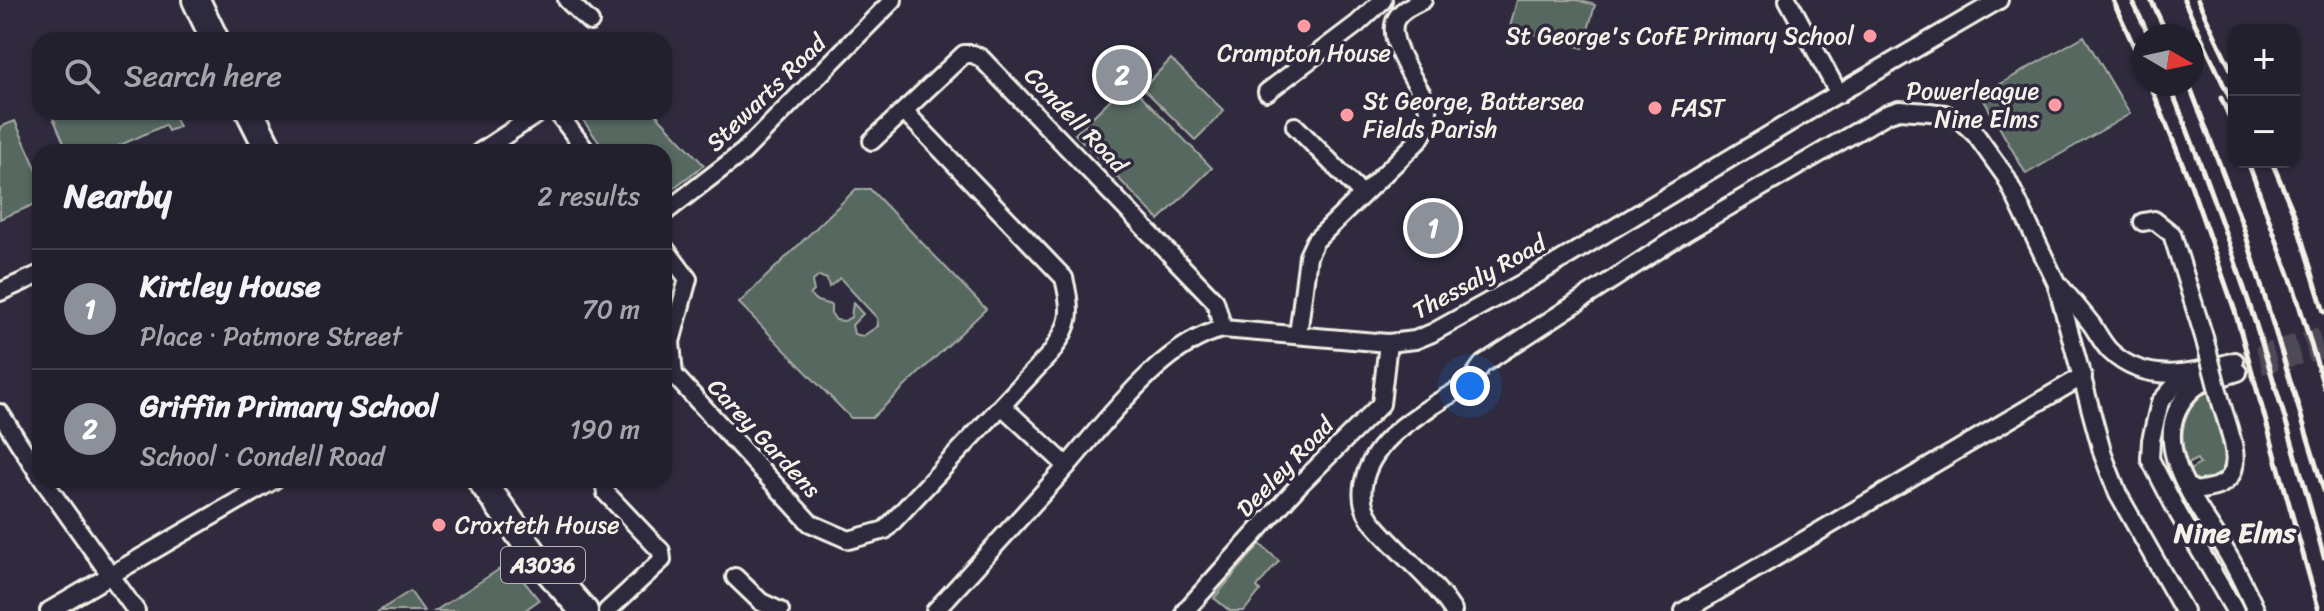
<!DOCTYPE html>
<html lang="en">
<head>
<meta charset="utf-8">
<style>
  body { margin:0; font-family:Sriracha,sans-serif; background:#2f2d3a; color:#f1f3f6 }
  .controls { position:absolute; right:24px; top:24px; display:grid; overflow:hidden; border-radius:16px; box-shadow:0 2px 6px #0004 }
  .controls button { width:72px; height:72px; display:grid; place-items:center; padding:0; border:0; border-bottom:2px solid #403e4a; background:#23202e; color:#f1f3f6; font:40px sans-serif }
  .compass { position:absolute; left:2132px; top:24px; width:72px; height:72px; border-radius:50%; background:#23202e; box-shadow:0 2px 6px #0004; rotate:99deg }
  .you { position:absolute; left:1470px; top:386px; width:28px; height:28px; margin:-20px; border:6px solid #fff; border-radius:50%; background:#1a73e8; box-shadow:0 0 0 12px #1a73e833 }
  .badge { display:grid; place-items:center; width:52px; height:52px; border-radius:50%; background:#8c9099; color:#fff; font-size:26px; font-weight:700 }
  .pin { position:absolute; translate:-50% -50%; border:4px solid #fff; box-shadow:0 2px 8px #0006 }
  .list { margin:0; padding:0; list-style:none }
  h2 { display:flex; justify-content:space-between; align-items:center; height:104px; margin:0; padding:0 32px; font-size:34px }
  h2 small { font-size:26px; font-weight:400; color:#a3a3aa }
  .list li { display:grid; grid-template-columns:52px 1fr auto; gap:24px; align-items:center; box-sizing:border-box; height:120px; padding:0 32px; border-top:2px solid #403e4a }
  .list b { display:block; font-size:30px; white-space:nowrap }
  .list p { margin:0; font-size:26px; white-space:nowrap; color:#a3a3aa }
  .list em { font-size:26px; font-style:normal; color:#a3a3aa }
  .icon { flex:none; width:44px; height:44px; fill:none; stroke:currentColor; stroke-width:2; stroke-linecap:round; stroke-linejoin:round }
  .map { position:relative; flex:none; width:2324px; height:611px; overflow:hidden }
  .search { position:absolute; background:#23202e; box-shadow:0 2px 6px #0004; left:32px; top:32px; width:640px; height:88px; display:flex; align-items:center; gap:20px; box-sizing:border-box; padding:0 28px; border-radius:24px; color:#a3a3aa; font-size:30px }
  .panel { position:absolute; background:#23202e; box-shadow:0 2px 6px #0004; left:32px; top:144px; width:640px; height:344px; border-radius:24px }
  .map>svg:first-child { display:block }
</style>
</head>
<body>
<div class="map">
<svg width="2324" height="611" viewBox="0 0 2324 611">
  <rect width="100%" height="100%" fill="#2f2a3d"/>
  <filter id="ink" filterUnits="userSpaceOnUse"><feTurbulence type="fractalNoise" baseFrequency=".0125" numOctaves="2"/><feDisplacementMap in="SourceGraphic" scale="16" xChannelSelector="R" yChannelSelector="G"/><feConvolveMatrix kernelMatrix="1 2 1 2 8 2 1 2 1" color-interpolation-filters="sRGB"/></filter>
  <g filter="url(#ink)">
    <g fill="#566860" stroke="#a5aca4" stroke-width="2" fill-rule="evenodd">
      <polygon points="1517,0 1577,0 1595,5 1583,48 1510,27"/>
      <polygon points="2084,36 2130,114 2026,174 1981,95"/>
      <polygon points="1171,59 1224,111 1195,140 1143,88"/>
      <polygon points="1128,82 1212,168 1159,220 1075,134"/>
      <polygon points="172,112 179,127 168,131 165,125 105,152 68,152 51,113"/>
      <polygon points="577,112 654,112 704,165 664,195 664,152 606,152"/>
      <polygon points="15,121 40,177 40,202 0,219 0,127"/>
      <path d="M856,189H870L986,309L872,418H851L739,303ZM819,276L827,279L829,287L840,278L877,318L878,326L863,336L854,334L852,325L863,314L853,303L851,317L844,321L836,320L831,313V305L817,301L810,295L814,291L812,282Z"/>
      <path d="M2208,390L2228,465L2218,477L2203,482L2194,478L2188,471L2200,464L2197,459L2187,464C2177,433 2183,408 2208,390Z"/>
      <polygon points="1260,544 1279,561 1257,587 1260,591 1244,611 1230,611 1214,598"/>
      <polygon points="509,563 539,600 524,611 435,611"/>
      <polygon points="410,591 424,611 379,611"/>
    </g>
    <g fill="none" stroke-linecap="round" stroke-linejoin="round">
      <g stroke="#4d4857" stroke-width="16" stroke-dasharray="16 8" stroke-linecap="butt">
        <polyline points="2235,361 2324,334"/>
        <polyline points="2238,372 2324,350"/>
      </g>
      <defs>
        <g id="street">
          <polyline points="567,0 590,22"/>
          <polyline points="1788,0 1839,94"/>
          <polyline points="1267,92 1357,24 1383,0"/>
          <polyline points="557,112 587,152"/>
          <polyline points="1295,126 1362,194"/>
          <polyline points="872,141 964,54 973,54 981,58 1215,301 1223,329"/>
          <polyline points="480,152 540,112"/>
          <polyline points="664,213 743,152 893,0"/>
          <polyline points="2143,222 2154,220 2172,234 2204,337"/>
          <path d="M664,247L688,279L671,342L674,375L810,523L849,540L885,530L1051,353C1071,323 1073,314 1064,278L904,111"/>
          <path d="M2060,286C2071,299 2082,312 2092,325C2098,334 2103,344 2110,351C2145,385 2193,374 2235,361"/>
          <polyline points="0,292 40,274"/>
          <path d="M1298,335L1308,256L1315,241L1419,140C1428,127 1431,117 1426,101C1416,82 1385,39 1396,19C1402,9 1413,5 1423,0"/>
          <path d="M2238,372C2224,377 2202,380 2192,390C2141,438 2199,506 2225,550C2237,569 2247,591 2256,611"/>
          <polyline points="2196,373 2178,382 2160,402 2151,440 2150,459 2178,513 2235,611"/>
          <polyline points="1003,407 1067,466"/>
          <polyline points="0,413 40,476"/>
          <polyline points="43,480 136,611"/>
          <polyline points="604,480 606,493 656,546 661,551 662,560 607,611"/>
          <path d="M2186,486L2196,491C2206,489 2219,488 2226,481C2246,464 2226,423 2221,402"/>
          <polyline points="735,577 761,602 780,611"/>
          <polyline points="49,611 274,480"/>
          <path d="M935,611C977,566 1018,520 1060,474C1101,428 1162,342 1223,329L1388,343L1415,340L1432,333L1533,277L1822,103L1999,0"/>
          <polyline points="1185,611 1299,485 1381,404 1388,343"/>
          <path d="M1453,611C1432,578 1400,555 1375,525C1365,514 1361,500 1363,486C1369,444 1410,420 1443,399C1451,394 1462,389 1469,383C1474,378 1478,369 1483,364L1687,231L1887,114L1899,110L1930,112L1945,114L1961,121L1976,135L2006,177L2056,282L2103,455L2118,494L2184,611"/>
          <polyline points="1684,611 2083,376"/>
        </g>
        <g id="primary">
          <polyline points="196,0 215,40"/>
          <polyline points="250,112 270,152"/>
          <polyline points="481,480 533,553 584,611"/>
        </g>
      </defs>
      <use href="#street" stroke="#f4f1e8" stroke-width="22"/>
      <use href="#primary" stroke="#f4f1e8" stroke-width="32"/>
      <use href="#street" stroke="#2f2a3d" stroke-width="16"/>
      <use href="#primary" stroke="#2f2a3d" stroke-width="26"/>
      <g stroke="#f4f1e8" stroke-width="5">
        <polyline points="2113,0 2144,69"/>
        <polyline points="2132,0 2149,36"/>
        <polyline points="2151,0 2168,36"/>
        <polyline points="2184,0 2234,107"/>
        <polyline points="2198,0 2234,76"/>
        <polyline points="2150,84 2191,185 2235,311 2319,611"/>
        <path d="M2169,84C2232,238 2281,396 2324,557"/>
        <polyline points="2189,84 2243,226 2324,491"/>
        <polyline points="2221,98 2234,127"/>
        <polyline points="2248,162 2294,288 2324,387"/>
        <polyline points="2272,162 2294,214 2324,312"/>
      </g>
      <defs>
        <polyline id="street-bridge" points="2204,337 2221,402"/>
      </defs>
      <use href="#street-bridge" stroke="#f4f1e8" stroke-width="22" stroke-linecap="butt"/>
      <use href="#street-bridge" stroke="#2f2a3d" stroke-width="16"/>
    </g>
  </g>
  <g fill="#ff9aa2" stroke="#2f2a3d" stroke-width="3">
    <circle cx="1304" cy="26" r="8"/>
    <circle cx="1870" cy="36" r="8"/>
    <circle cx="2055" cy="105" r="8"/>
    <circle cx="1655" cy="108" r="8"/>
    <circle cx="1347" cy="115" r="8"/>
    <circle cx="439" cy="525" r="8"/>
  </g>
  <g text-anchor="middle" stroke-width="7" stroke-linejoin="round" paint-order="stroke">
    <rect fill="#2f2a3d" stroke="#b9b5b5" stroke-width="2" x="501" y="547" width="84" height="36" rx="6"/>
    <g font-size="22" font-weight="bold" fill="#f4f1e8">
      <text x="543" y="573">A3036</text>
    </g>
    <g font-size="24" fill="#f4f1e8" stroke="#2f2a3d" text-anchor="start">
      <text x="1854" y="44" text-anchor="end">St George's CofE Primary School</text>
      <text x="1304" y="61" text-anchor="middle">Crampton House</text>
      <text x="2039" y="99" text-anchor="end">Powerleague<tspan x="2039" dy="28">Nine Elms</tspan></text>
      <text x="1363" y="109">St George, Battersea<tspan x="1363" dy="28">Fields Parish</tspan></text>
      <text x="1671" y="116">FAST</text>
      <text x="455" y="533">Croxteth House</text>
    </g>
    <g font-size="24" fill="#f4f1e8" stroke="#2f2a3d">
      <text transform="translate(766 93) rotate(-44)" y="8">Stewarts Road</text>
      <text transform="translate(1076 120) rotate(46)" y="8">Condell Road</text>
      <text transform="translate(1479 277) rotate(-29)" y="8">Thessaly Road</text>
      <text transform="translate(764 438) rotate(47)" y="8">Carey Gardens</text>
      <text transform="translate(1285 467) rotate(-46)" y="8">Deeley Road</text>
    </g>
    <g font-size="28" font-weight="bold" fill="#f4f1e8" stroke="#2f2a3d">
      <text x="2235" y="542">Nine Elms</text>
    </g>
  </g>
</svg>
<div class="controls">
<button>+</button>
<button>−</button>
</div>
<svg class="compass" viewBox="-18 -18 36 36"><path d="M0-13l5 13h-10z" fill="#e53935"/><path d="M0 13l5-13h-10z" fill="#a3a3aa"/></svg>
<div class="you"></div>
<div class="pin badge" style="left:1433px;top:228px">1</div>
<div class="pin badge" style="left:1122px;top:75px">2</div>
<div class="search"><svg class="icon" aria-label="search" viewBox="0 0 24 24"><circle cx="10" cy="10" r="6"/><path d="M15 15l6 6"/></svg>Search here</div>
<section class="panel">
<h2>Nearby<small>2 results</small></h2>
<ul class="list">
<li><span class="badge">1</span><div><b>Kirtley House</b><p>Place · Patmore Street</p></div><em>70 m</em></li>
<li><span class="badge">2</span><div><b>Griffin Primary School</b><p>School · Condell Road</p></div><em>190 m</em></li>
</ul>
</section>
</div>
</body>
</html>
